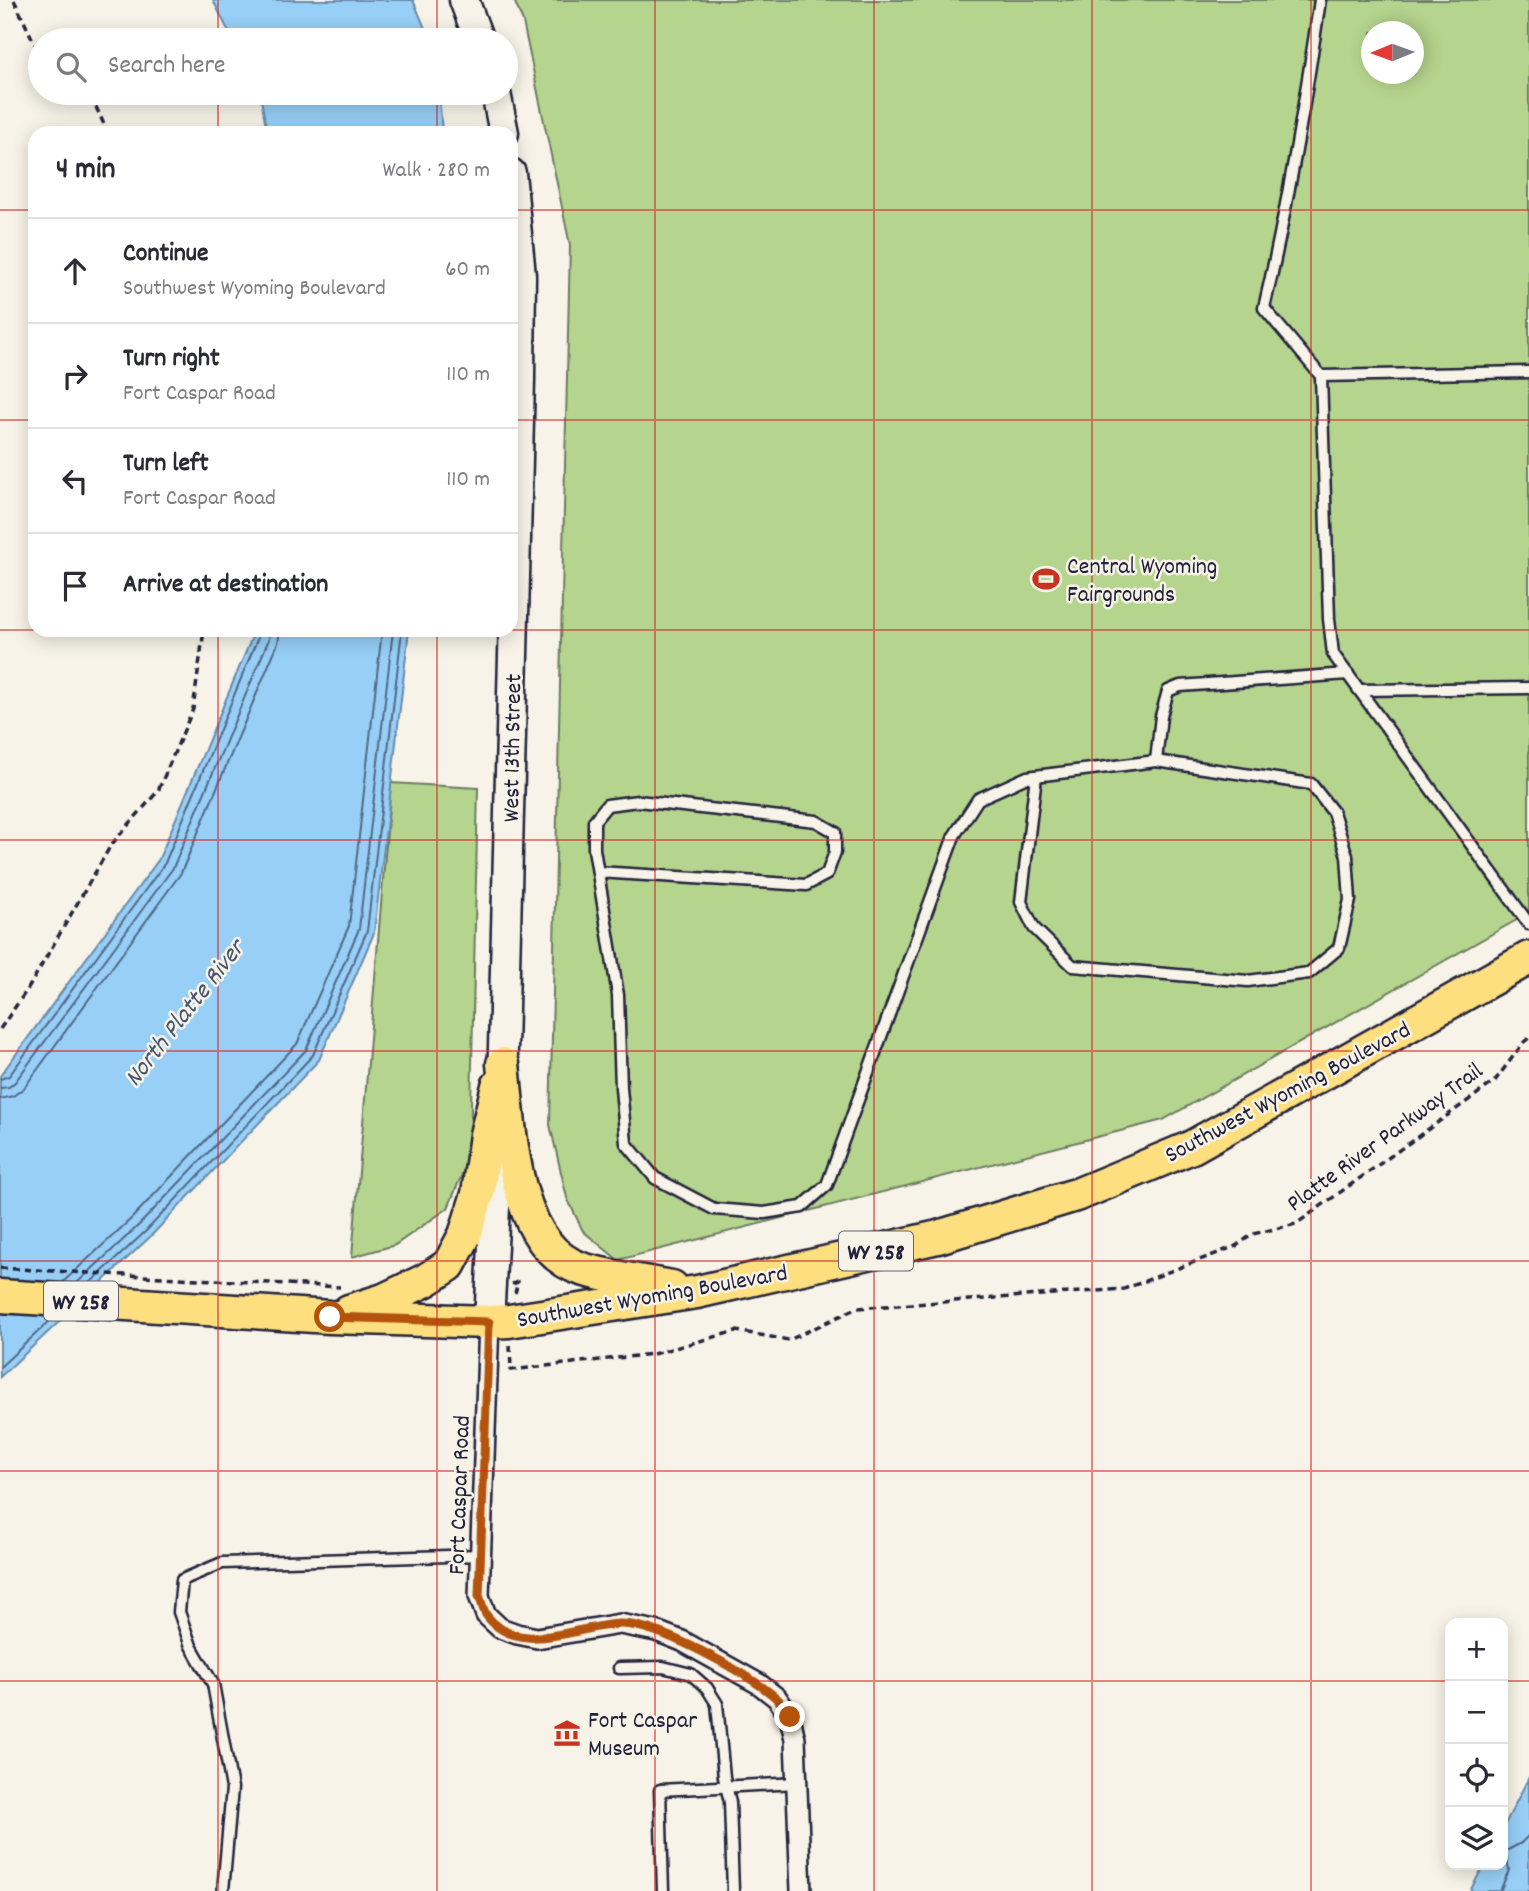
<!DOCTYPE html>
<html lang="en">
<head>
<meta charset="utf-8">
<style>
  body { margin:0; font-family:Dekko,sans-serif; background:#f2f2f3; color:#2b2b33 }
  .controls { position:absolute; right:21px; bottom:21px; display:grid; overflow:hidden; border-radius:14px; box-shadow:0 4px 18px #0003 }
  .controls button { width:63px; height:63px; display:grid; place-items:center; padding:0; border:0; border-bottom:2px solid #e1e1e2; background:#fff; color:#2b2b33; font:35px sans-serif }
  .compass { position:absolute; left:1361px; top:21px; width:63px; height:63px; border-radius:50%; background:#fff; box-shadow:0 4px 18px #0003; rotate:269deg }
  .stop { position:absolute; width:21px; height:21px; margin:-16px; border:5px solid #b45309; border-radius:50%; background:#fff }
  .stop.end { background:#b45309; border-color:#fff; box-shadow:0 2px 7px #0008 }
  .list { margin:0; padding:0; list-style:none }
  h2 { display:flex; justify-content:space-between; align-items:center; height:91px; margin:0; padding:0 28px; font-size:30px }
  h2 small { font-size:23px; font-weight:400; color:#7c7c81 }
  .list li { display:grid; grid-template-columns:46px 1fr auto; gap:21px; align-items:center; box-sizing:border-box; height:105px; padding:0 28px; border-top:2px solid #e1e1e2 }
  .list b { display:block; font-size:26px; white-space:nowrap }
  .list p { margin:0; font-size:23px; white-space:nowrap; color:#7c7c81 }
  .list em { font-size:23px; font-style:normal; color:#7c7c81 }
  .icon { flex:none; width:38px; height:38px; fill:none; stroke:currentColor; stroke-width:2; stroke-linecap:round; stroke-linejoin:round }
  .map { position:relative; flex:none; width:1529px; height:1891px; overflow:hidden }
  .search { position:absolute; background:#fff; box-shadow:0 4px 18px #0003; left:28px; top:28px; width:490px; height:77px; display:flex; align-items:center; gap:18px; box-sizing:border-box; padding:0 24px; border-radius:38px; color:#7c7c81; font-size:26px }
  .panel { position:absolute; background:#fff; box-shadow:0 4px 18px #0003; left:28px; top:126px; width:490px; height:511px; border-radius:21px }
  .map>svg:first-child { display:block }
</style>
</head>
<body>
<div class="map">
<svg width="1529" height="1891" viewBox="0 0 1529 1891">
  <rect width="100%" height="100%" fill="#f7f3e8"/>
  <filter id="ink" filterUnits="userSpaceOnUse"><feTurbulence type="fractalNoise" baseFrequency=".0143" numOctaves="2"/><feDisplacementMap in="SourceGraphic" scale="14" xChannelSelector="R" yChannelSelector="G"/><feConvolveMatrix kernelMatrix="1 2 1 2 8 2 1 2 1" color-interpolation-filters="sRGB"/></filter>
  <g filter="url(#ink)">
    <g fill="#b5d48d" stroke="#6c7b64" stroke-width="2" fill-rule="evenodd">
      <path d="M514,0H1529V913L1163,1120L618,1260L583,1231L567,1198L550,1125L570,245L523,22ZM1372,32H1414V74H1372Z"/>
      <polygon points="391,783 478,788 470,1155 448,1208 395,1245 352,1257"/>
    </g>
    <g fill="#97cff6" stroke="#688aab" stroke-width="2">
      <polygon points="213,0 413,0 430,40 233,40"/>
      <polygon points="260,93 439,93 442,133 267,133"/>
      <polygon points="255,630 409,630 374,933 319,1060 150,1237 0,1377 0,1076 159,859"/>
      <polygon points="1529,1777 1529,1891 1470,1891 1484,1865 1503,1865 1503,1828"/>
    </g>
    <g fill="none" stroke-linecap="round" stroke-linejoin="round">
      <g stroke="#516786" stroke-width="2">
        <polyline points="0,1079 9,1076 165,863 261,630"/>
        <polyline points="0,1088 9,1087 15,1082 173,868 269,639 270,630"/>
        <polyline points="0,1099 13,1096 24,1088 181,873 278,643 280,630"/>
        <polyline points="63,1282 132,1218 297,1044 349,926 382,630"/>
        <polyline points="77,1283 139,1225 306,1050 359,929 393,630"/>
        <polyline points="89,1284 145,1232 313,1055 367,931 402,630"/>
        <polyline points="0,1367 54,1317"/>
        <polyline points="1500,1891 1509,1870 1506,1851 1521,1843 1529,1835"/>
      </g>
      <defs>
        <g id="lane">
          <path d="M1320,0C1305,103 1288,206 1264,308L1321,376L1329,619L1333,654L1529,924"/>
          <polyline points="1321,376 1529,372"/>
          <polyline points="1359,690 1529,688"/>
          <polyline points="1036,776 1021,902 1034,928 1073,966 1248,981 1309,973 1339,948 1350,900 1347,856 1333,812 1311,784 1156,761"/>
          <polyline points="598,872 806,885 827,874 835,852 835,832 816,821 638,801 607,805 594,821 594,849 618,995 621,1088 626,1143 655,1178 714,1209 764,1213 802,1207 827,1185 954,836 978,799 1027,777 1156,761 1161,716 1168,691 1180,686 1348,674"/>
          <polyline points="619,1668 663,1667 691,1674 707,1688 717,1704 724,1777 730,1802 733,1891"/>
          <polyline points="223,1891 232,1788 213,1684 191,1646 179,1612 182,1580 222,1563 481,1555"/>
          <polyline points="663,1891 660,1790 798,1783"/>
        </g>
        <polyline id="street" points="489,1322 479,1596 486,1615 500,1628 517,1634 537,1638 620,1624 656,1631 682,1641 759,1684 777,1698 790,1717 795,1739 801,1891"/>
        <g id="secondary">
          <polyline points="464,0 479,40"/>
          <polyline points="496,93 504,133"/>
          <polyline points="502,1087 520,380 521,275 511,173"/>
          <polyline points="489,1322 499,1131"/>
        </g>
        <g id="primary">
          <path d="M503,1064C510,1125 511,1247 582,1269C611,1278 643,1281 672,1287"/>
          <polyline points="0,1296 330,1317 489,1322 509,1321 697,1292 938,1237 1079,1194 1192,1147 1529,958"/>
          <polyline points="349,1311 384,1300 426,1280 449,1265 465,1235 478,1194 486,1135 498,1086"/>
        </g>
      </defs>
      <use href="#lane" stroke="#22223b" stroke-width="15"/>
      <use href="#street" stroke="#22223b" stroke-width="24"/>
      <use href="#secondary" stroke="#22223b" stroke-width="33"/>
      <use href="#primary" stroke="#22223b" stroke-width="37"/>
      <g stroke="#22223b" stroke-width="3.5" stroke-dasharray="7 5" stroke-linecap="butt">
        <polyline points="14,0 40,55"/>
        <polyline points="76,93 96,107 108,133"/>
        <polyline points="0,1029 29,987 111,845 158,791 193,709 204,630"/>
        <polyline points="0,1268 340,1287"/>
        <polyline points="512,1284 518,1282 515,1293"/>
        <polyline points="510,1345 511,1370 653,1354 736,1331 789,1340 857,1308 1124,1289 1236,1246 1253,1234 1296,1224 1494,1082 1524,1042 1529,1038"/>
      </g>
      <use href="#lane" stroke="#f7f3e8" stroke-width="10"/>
      <use href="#street" stroke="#f7f3e8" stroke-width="19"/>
      <use href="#secondary" stroke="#f7f3e8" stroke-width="28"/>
      <use href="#primary" stroke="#fddf80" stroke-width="32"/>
    </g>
  </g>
  <g fill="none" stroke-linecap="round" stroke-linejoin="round" filter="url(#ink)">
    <path stroke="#b45309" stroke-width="9" d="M330,1317L489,1322L479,1596C482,1602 483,1611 487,1616C519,1658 579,1625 620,1624C657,1623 746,1672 774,1696C781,1701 786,1710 790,1717"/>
  </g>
  <path fill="none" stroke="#d62828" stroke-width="2" stroke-opacity="0.55" d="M218,0V40M437,0V40M655,0V1891M874,0V1891M1092,0V1891M1311,0V1891M218,93V133M437,93V133M0,210H35M511,210H1529M0,420H35M511,420H1529M0,630H1529M218,630V1891M437,630V1891M0,840H1529M0,1051H1529M0,1261H1529M0,1471H1529M0,1681H1450M1503,1681H1529"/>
  <defs>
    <symbol id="stadium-bare" viewBox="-9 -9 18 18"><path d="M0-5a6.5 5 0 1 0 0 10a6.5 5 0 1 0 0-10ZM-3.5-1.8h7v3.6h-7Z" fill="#c8321e" stroke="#f7f3e8" stroke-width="2.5" paint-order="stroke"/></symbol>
    <symbol id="museum-bare" viewBox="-9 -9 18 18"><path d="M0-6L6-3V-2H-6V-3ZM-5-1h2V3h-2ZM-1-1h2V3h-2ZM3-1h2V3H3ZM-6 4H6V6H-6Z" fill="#c8321e" stroke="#f7f3e8" stroke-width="2.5" paint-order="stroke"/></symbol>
  </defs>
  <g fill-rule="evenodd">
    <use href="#stadium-bare" x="1027" y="560" width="38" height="38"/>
    <use href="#museum-bare" x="548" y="1714" width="38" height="38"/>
  </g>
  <g text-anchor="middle" stroke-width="5" stroke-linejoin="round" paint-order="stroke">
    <g fill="#f7f3e8" stroke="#62616f" stroke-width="2">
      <rect x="839" y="1231.5" width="74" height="39" rx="5"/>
      <rect x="44" y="1281.5" width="74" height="39" rx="5"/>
    </g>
    <g font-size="23" font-weight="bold" fill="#22223b">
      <text x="876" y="1259">WY 258</text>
      <text x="81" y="1309">WY 258</text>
    </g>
    <g font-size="24" fill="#22223b" stroke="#f7f3e8" text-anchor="start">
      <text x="1067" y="573">Central Wyoming<tspan x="1067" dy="28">Fairgrounds</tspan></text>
      <text x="588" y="1727">Fort Caspar<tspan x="588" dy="28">Museum</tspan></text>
    </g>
    <g font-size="24" fill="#22223b" stroke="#f7f3e8">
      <text transform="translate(511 748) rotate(-89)" y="8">West 13th Street</text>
      <text transform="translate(1287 1091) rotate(-28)" y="8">Southwest Wyoming Boulevard</text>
      <text transform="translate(1384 1136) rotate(-36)" y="8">Platte River Parkway Trail</text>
      <text transform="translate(652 1295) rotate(-10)" y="8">Southwest Wyoming Boulevard</text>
      <text transform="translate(458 1495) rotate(-88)" y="8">Fort Caspar Road</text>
    </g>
    <g font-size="26" font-style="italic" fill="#455673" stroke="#f7f3e8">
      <text transform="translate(183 1012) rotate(-52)" y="9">North Platte River</text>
    </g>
  </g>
</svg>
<div class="controls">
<button>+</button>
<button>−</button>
<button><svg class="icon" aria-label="locate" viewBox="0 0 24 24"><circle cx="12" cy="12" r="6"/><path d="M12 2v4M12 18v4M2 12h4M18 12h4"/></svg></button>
<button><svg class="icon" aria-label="layers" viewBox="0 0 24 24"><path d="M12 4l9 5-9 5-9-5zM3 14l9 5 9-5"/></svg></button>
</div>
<svg class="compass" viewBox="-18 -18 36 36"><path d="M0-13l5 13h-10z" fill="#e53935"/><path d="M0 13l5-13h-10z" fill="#7c7c81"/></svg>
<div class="stop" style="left:330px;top:1317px"></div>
<div class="stop end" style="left:790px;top:1717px"></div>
<div class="search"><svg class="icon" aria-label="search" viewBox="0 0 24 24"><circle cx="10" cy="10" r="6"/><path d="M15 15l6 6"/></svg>Search here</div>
<section class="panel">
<h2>4 min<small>Walk · 280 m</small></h2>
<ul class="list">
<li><svg class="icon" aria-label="ahead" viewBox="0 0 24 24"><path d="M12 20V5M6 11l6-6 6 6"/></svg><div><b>Continue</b><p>Southwest Wyoming Boulevard</p></div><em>60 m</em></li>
<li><svg class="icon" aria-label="right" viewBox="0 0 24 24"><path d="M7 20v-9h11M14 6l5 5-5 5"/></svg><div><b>Turn right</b><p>Fort Caspar Road</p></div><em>110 m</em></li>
<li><svg class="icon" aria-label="left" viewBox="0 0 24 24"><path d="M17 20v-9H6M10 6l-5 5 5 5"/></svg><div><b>Turn left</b><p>Fort Caspar Road</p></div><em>110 m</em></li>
<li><svg class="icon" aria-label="arrive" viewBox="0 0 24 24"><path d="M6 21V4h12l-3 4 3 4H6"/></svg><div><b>Arrive at destination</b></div></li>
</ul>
</section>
</div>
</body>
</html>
